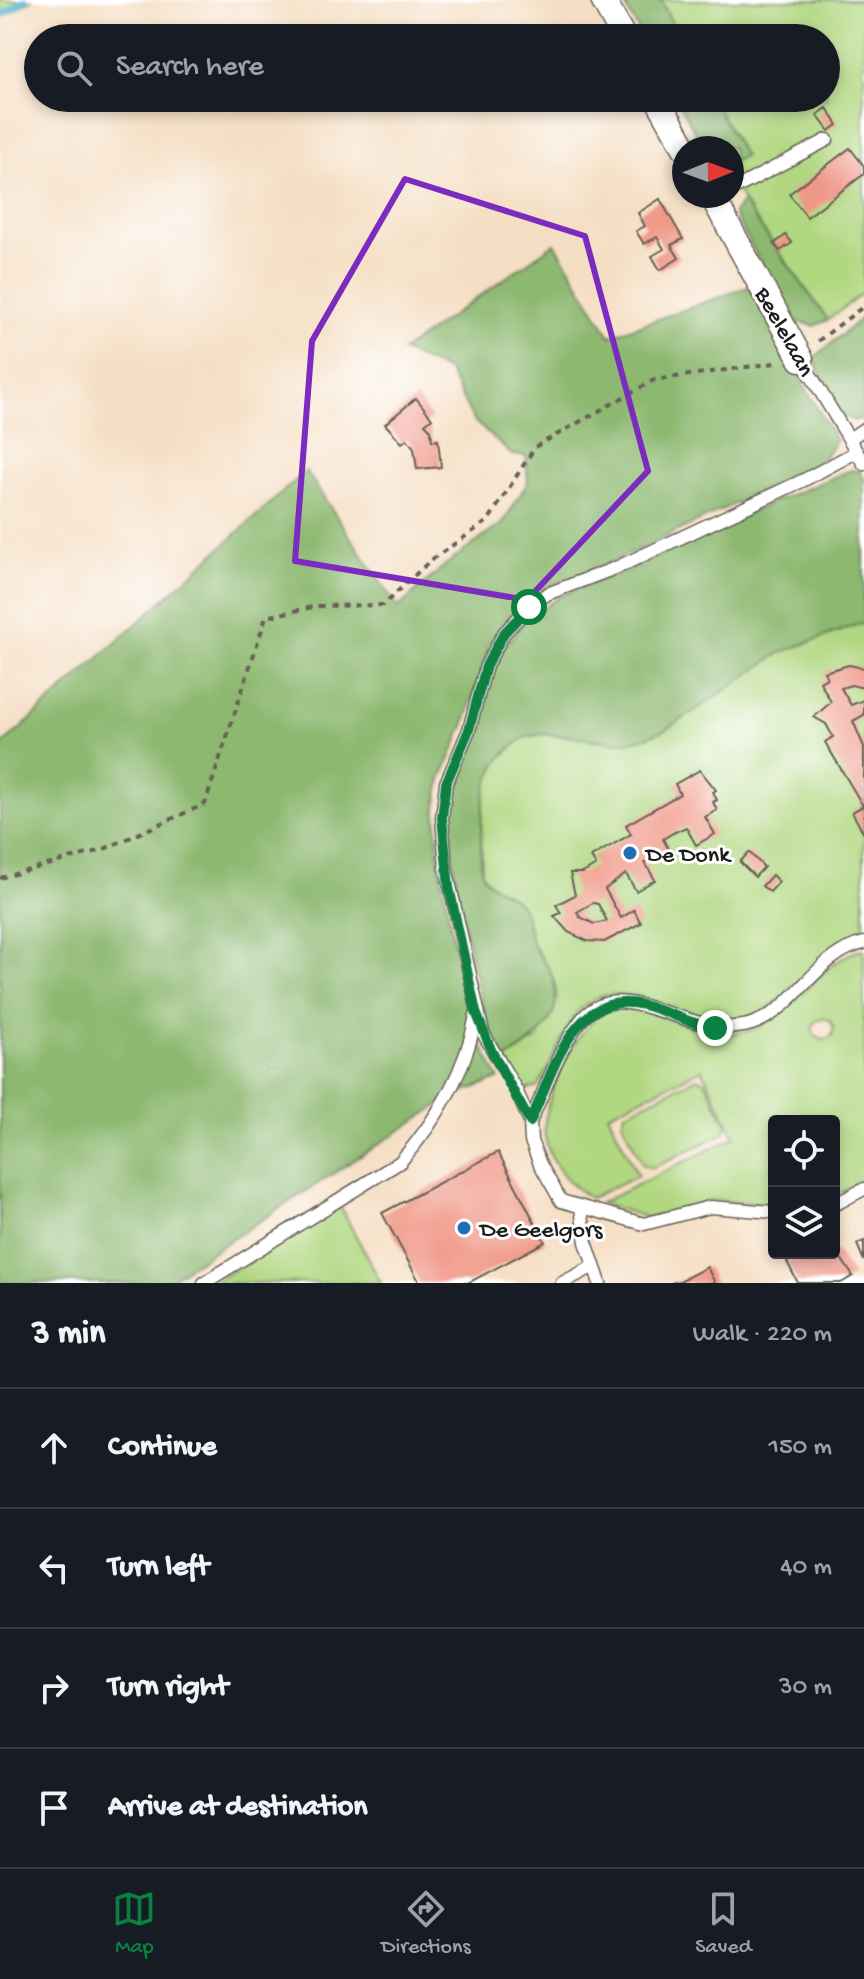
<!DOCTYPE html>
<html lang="en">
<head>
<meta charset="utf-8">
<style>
  body { margin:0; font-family:"Gochi Hand",sans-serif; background:#20242c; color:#f1f3f6 }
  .controls { position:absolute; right:24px; bottom:24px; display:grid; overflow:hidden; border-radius:8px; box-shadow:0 4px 12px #0003 }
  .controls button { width:72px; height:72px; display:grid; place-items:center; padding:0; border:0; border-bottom:2px solid #363941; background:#171b24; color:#f1f3f6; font:40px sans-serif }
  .compass { position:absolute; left:672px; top:136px; width:72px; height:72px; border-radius:50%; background:#171b24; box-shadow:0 4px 12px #0003; rotate:89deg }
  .stop { position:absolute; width:24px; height:24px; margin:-18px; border:6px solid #0b8043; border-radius:50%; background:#fff }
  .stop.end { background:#0b8043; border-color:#fff; box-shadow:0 2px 8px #0008 }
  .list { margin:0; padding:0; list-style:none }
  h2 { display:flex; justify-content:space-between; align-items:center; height:104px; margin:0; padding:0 32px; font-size:34px }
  h2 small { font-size:26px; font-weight:400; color:#9ea1a6 }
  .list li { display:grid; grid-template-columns:52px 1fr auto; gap:24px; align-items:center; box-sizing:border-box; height:120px; padding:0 32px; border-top:2px solid #363941 }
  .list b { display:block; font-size:30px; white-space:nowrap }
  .list em { font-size:26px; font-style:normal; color:#9ea1a6 }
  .icon { flex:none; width:44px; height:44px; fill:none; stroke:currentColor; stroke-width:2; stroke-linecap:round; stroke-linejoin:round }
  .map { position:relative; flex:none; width:864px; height:1283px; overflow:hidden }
  .search { position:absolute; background:#171b24; box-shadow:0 4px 12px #0003; left:24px; right:24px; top:24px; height:88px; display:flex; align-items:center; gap:20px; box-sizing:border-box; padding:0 28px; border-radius:44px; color:#9ea1a6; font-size:30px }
  .sheet { height:584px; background:#171b24 }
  nav { display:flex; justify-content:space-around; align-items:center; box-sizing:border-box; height:112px; border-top:2px solid #363941; background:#171b24; font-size:22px; color:#9ea1a6 }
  nav a { display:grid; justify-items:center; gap:4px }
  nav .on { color:#0b8043 }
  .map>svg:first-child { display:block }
</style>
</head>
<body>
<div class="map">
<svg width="864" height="1283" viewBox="0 0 864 1283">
  <rect width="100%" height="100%" fill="#fff"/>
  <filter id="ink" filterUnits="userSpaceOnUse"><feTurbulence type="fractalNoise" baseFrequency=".0125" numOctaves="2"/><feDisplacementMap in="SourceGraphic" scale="16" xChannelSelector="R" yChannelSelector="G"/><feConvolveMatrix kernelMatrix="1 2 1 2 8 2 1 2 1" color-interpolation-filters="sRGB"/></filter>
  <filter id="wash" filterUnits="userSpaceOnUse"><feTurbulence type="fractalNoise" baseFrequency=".006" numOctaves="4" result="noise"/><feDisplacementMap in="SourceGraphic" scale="32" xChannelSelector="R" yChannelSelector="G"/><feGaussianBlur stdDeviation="1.8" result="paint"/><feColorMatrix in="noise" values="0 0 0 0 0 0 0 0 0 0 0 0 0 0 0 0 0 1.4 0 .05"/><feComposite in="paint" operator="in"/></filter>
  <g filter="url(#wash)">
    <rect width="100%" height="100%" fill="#f5dfc4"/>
    <g fill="#b1d781" stroke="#667a4e" stroke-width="2" fill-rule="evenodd">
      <polygon points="0,0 31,0 0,19"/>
      <polygon points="632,0 864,0 864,292 828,320 743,202 732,181 732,148 686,98 826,98 826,38 653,38"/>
      <path d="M864,622V937C815,947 796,999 751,1017C696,1039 622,961 578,1012C560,1034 553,1064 537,1087L523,1090L505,1060L539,1038L550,971L531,941L528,924L506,893L491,886L482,873L481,820L486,784L497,761L524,737L542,734L625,742L782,652Z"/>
      <path d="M864,949V1180L834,1196V1121H774V1205L711,1200L649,1218L600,1203L735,1137L702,1069L608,1114L638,1176L590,1198C569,1185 549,1163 545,1136C540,1104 579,1013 614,1009C663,1004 701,1046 751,1030C795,1016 821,958 864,949ZM822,1018L830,1020L834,1028L832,1036L824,1040L816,1037L812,1030L815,1022Z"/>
      <polygon points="697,1078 705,1081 727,1125 724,1133 652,1168 643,1165 622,1122 625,1113"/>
      <polygon points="340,1206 381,1283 212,1283"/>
    </g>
    <g fill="#8cb86f" stroke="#546a46" stroke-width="2">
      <polygon points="622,0 661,0 679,38 643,38"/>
      <polygon points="676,98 712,98 744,156 732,162 732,148 704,148"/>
      <polygon points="743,202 828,320 814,326 793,320 733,213"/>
      <polygon points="555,243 610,336 748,287 836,441 821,461 800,473 614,561 540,590 514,610 490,642 464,726 441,779 436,808 439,864 469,1020 499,1079 463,1092 441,1104 164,1283 0,1283 0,747 306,471 398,608 445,565 503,523 528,482 526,456 512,455 474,421 448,371 402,351"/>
      <polygon points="864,316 864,418 854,421 842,415 813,359"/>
      <path d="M851,470L860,471L864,478V622L782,652L667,729C653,735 641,740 626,742C598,744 546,726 523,739C483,761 481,807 481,847C481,857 479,868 484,877C493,890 508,891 518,902C529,914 527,929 532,942C536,954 546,962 551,973C569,1016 536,1040 505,1060L486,1021L458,901L449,818L454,779L500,652L527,619L562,595L637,566L769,504Z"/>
    </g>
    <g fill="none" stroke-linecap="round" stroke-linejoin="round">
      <polyline stroke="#51b0d0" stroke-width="7" points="0,16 25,0"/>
    </g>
    <g id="blocks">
      <g fill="#f09887" fill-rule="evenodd">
        <polygon points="827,108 838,125 829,131 817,115"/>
        <polygon points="850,148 864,166 864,174 807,217 789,194"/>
        <polygon points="660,199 683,239 671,245 679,258 660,270 652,256 664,249 657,237 644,244 636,231 645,226 638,213"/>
        <polygon points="786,235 792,243 780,251 774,244"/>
        <polygon points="416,398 432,418 425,424 431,430 432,441 438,440 441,467 417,469 414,448 407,439 402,443 385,424"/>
        <polygon points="849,665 864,668 864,688 851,685 841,688 851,705 864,700 864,715 853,721 864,747 864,834 852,812 863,806 825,742 833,737 826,724 814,717 831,702 820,682 827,678 824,672"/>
        <path d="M700,770L716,790L713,792L717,800L713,802L717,810L705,817L715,834L696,845L686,827L673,833L663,839L669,850L645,863L655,880L636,891L626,874L605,889L621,918L634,910L641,923L604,942L587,941L568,932L554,916L561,913L556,905L575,895L570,873H583L596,865L591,857L631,834L626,825L680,794L675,784ZM593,903L598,904L607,921L594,924L580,917L577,912Z"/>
        <polygon points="749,852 764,867 755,877 740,862"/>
        <polygon points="772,875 779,882 770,892 762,886"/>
        <polygon points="498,1152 545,1242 468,1283 420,1283 382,1213"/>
        <polygon points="864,1241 864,1261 857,1244"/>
        <polygon points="834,1248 853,1276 841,1283 798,1283 787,1262 798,1256 796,1253 834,1253"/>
        <polygon points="707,1267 715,1283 671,1283 680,1281"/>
      </g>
    </g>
  </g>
  <g filter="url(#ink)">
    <use href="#blocks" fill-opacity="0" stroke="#686057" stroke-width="2"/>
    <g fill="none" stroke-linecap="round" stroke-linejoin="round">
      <defs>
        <g id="lane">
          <polyline points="732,190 827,140"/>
          <polyline points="801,359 864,464"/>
          <polyline points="849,439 864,429"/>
          <path d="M530,1122C546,1089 559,1046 583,1018C624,971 698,1047 757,1022C798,1005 818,953 864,943"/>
          <polyline points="834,1205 864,1189"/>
          <polyline points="581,1208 586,1242 600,1283"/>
          <polyline points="774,1212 710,1207 644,1224 561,1201 540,1164 531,1141 530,1122 516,1090 483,1033 446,868 442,818 446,783 469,730 486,666 504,633 529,607 547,594 618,567 804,480 856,452"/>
          <path d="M204,1283L400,1162C436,1122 467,1069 476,1015"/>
          <polyline points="562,1283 594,1266"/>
        </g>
        <g id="street">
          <polyline points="603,0 624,38"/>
          <polyline points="657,98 685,148"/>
          <polyline points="712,196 801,359"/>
        </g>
      </defs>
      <use href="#lane" stroke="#686057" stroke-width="15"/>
      <use href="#street" stroke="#686057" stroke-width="27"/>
      <g stroke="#686057" stroke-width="4" stroke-dasharray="6 6" stroke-linecap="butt">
        <polyline points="818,341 864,306"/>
        <polyline points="0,878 102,850 205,804 266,617 318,606 383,605 431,560 488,521 535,447 654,380 775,363"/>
      </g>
      <use href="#lane" stroke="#fff" stroke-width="12"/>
      <use href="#street" stroke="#fff" stroke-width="24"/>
    </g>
  </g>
  <g fill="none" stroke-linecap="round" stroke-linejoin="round" filter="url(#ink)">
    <path stroke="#0b8043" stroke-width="10" d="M529,607L504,633L486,666L469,730L446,783L442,818L449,887L476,1012L492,1052L530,1122C554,1072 572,988 643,1005C668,1011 689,1024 715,1028"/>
  </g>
  <path fill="none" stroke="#7b2cbf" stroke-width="6" stroke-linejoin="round" d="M405,179L585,236L648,471L527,600L295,561L312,341Z"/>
  <g fill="#1f6fb2" stroke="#fff" stroke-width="3">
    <circle cx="630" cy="853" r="8"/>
    <circle cx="464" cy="1228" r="8"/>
  </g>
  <g text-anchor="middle" stroke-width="6" stroke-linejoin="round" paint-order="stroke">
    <g font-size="24" fill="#1c1c1c" stroke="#fff">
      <text transform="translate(786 331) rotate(61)" y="8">Beelelaan</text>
    </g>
    <g font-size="24" fill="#1c1c1c" stroke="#fff" text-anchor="start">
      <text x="646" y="861">De Donk</text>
      <text x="480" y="1236">De Geelgors</text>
    </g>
  </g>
</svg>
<div class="controls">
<button><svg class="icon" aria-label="locate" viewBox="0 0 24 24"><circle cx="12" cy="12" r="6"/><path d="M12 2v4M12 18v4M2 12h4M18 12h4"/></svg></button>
<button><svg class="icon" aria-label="layers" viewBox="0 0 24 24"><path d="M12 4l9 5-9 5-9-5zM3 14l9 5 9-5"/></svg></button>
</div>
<svg class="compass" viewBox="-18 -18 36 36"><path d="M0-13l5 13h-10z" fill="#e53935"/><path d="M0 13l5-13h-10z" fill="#9ea1a6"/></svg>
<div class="stop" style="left:529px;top:607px"></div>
<div class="stop end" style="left:715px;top:1028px"></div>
<div class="search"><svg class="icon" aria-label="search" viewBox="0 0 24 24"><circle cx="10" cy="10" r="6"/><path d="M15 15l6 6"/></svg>Search here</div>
</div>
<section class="sheet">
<h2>3 min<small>Walk · 220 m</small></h2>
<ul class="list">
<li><svg class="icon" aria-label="ahead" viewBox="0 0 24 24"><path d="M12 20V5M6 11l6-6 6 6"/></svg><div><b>Continue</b></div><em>150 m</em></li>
<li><svg class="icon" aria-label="left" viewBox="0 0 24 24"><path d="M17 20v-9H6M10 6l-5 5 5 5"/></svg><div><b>Turn left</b></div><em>40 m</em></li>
<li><svg class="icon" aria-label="right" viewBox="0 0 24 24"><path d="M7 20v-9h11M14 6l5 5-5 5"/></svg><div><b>Turn right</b></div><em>30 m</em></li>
<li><svg class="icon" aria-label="arrive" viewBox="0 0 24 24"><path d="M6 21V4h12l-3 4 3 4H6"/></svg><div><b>Arrive at destination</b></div></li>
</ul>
</section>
<nav>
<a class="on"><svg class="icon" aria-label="map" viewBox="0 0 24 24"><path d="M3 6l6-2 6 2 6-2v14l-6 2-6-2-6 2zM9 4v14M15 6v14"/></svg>Map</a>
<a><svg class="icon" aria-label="directions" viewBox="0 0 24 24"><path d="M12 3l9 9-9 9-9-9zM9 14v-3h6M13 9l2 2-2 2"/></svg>Directions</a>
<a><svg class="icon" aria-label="saved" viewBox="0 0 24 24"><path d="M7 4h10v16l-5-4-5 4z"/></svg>Saved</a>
</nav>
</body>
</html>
